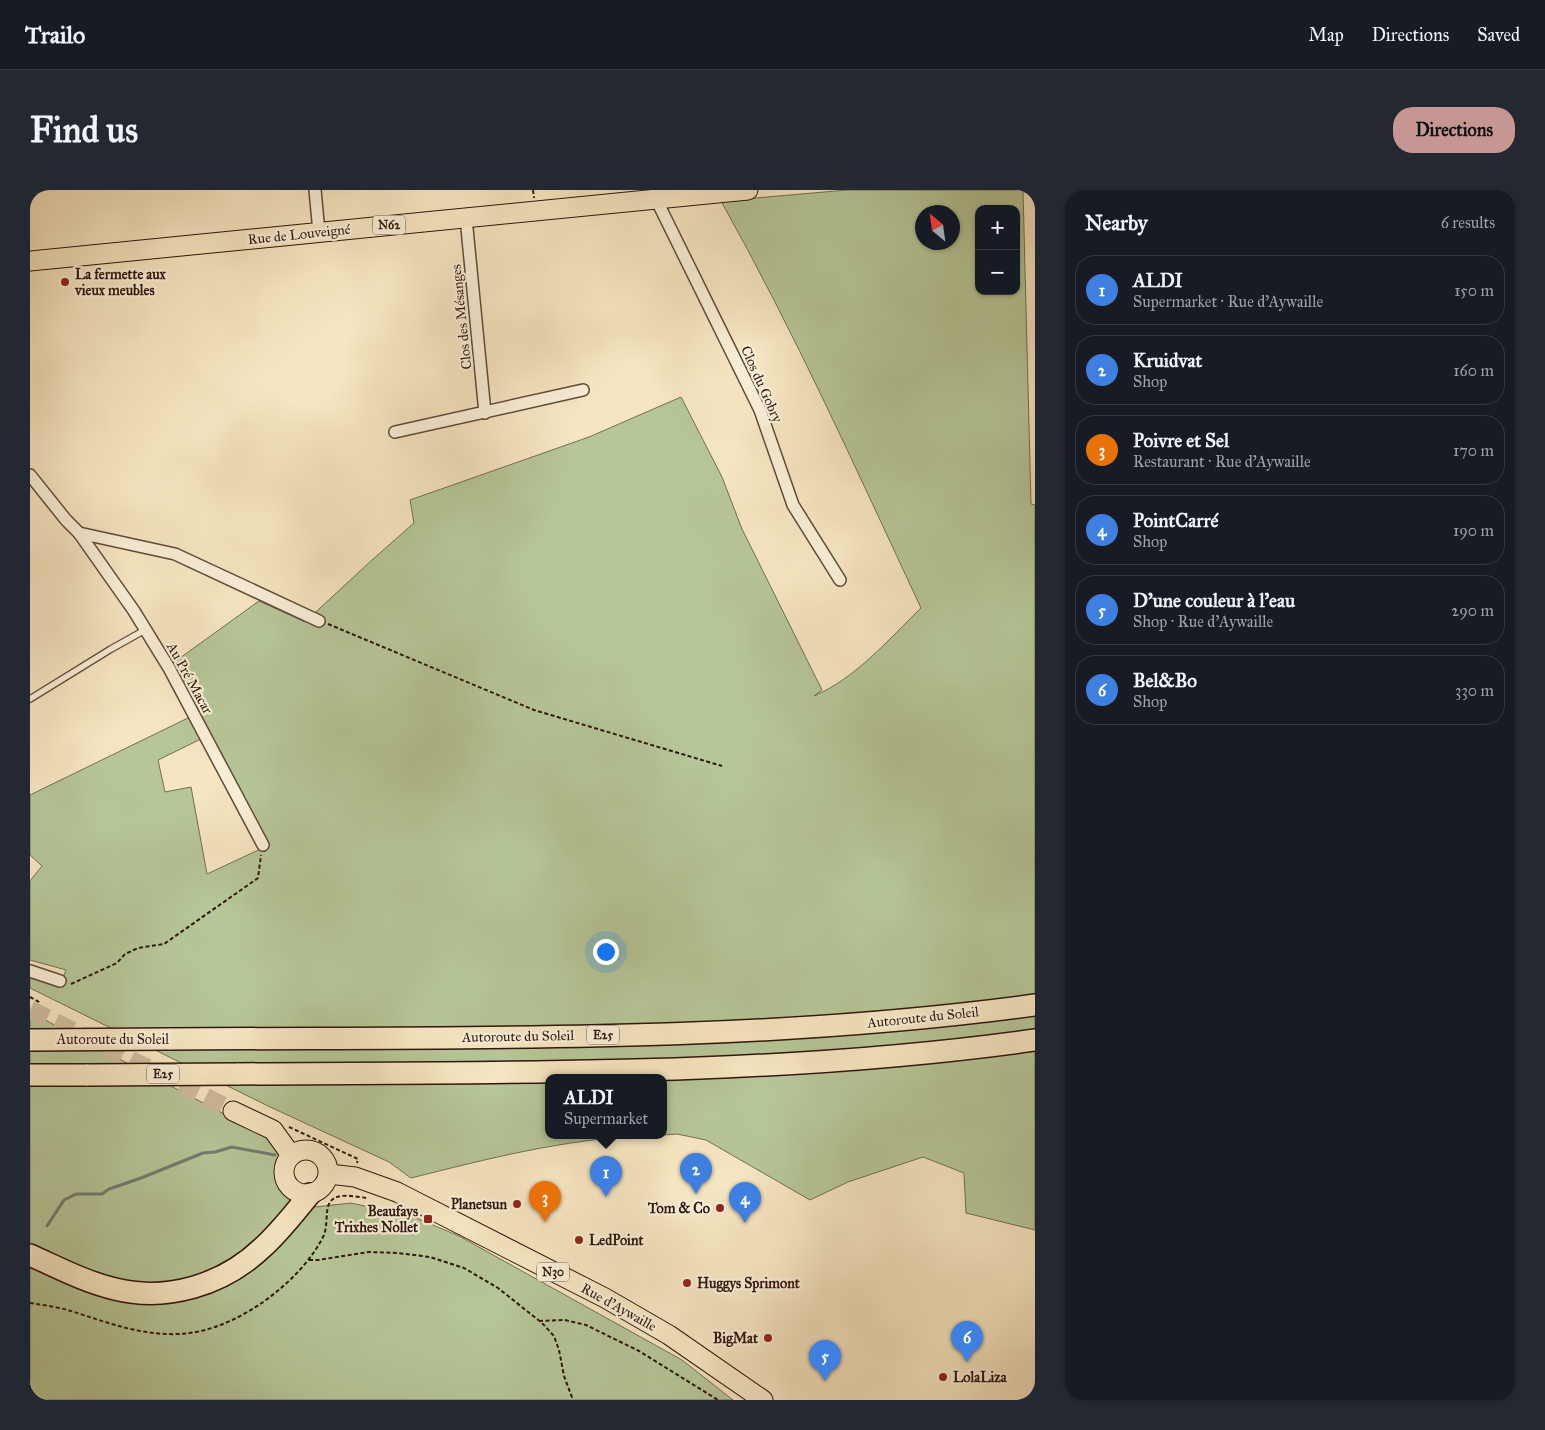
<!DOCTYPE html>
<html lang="en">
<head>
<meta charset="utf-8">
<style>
  body { margin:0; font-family:"IM FELL Great Primer",serif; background:#242831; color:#f1f3f6 }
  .controls { position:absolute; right:15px; top:15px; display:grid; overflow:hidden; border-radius:10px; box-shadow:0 1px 4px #0004 }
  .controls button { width:45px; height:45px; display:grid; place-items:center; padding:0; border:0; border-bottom:1px solid #363941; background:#171b24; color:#f1f3f6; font:25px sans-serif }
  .compass { position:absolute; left:885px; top:15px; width:45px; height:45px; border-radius:50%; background:#171b24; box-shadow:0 1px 4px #0004; rotate:331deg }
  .you { position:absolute; left:575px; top:761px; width:18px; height:18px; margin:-12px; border:4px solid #fff; border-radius:50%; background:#1a73e8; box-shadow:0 0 0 8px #1a73e833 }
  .badge { display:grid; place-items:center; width:32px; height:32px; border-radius:50%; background:#c59692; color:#fff; font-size:16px; font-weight:700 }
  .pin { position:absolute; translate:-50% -41px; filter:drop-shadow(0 1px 2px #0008) }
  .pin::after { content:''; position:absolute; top:26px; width:18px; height:15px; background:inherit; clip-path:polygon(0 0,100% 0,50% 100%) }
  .popup { position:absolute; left:515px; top:884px; width:122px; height:65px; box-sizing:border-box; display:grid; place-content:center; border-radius:10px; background:#171b24; filter:drop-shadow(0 1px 4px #0005); font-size:16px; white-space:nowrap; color:#9ea1a6 }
  .popup b { font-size:19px; color:#f1f3f6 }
  .popup::after { content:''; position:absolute; left:50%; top:100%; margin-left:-10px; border:10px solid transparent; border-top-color:#171b24 }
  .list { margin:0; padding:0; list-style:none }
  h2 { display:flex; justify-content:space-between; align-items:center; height:65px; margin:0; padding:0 20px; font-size:21px }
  h2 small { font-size:16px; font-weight:400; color:#9ea1a6 }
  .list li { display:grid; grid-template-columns:32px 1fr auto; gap:15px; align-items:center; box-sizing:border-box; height:70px; margin:0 10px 10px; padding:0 10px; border:1px solid #363941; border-radius:20px }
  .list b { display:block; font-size:19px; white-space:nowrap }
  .list p { margin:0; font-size:16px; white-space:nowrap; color:#9ea1a6 }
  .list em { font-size:16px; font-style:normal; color:#9ea1a6 }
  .map { position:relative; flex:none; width:1005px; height:1210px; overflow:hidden; border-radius:20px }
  header { display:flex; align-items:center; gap:30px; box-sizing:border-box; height:70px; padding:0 25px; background:#171b24; border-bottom:1px solid #363941 }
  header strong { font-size:24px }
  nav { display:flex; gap:28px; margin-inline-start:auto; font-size:18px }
  .intro { display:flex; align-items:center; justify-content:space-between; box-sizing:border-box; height:120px; padding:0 30px }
  h1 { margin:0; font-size:35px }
  .button { padding:12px 22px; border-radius:20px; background:#c59692; color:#111; font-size:18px; font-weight:700 }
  main { display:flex; gap:30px; padding:0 30px }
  aside { flex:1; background:#171b24; border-radius:20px; box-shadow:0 1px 4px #0004 }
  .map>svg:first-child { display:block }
</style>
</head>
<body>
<header>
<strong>Trailo</strong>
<nav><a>Map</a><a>Directions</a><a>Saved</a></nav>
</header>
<div class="intro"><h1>Find us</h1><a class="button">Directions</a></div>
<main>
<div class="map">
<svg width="1005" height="1210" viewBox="0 0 1005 1210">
  <rect width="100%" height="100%" fill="#f6e5c1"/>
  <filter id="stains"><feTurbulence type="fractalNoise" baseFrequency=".004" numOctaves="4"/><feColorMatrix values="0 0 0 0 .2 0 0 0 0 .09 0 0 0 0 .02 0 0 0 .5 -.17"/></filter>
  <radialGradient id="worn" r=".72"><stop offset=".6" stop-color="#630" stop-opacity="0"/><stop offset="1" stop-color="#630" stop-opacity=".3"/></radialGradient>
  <g fill="#b6c698" stroke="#726e52" fill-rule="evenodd">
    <path d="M817,0H993L1001,314L1005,315V1040L936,1023L934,983L893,967L818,992L780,1010L676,950L647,944L634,945V888H518V946H613C534,949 457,969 381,988L359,972L238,916L0,798V784L30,795L36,780L0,770V691L12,676L0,665V605L162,526L173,548L128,570L135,602L161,597L177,684L237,656L143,473L229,411L275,432L342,370L384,333L380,310L559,247L651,207L692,287L712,339L792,500L784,506C826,488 858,450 891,418C827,281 765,143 691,11ZM949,19H986V101H949ZM892,22H922V52H892Z"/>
    <polygon points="0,822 238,947 252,962 250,985 256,999 284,1017 321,1013 384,1027 429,1046 652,1170 703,1210 0,1210"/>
  </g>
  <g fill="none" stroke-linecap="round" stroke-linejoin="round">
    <g stroke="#717b72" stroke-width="3">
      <polyline points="17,1036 34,1010 46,1004 72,1004 79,999 111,988 173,963 185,962 202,957 245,965"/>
      <polyline points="0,1204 11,1210"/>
    </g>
    <polyline stroke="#cebb9d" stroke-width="19" stroke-dasharray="19 9" stroke-linecap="butt" points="0,820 203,921"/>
    <defs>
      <polyline id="lane" points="0,509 81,459 115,440"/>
      <g id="street">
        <polyline points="285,0 289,42"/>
        <polyline points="626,9 730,220 763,315 810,390"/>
        <polyline points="436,28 455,223"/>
        <polyline points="365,242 553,200"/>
        <polyline points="0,285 36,330 49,343 104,421 139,478 233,655"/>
        <polyline points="49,343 145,364 289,431"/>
        <polyline points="0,781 30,791"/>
      </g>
      <g id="primary">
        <polyline points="0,71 718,0"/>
        <polyline points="203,921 243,940 261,965"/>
        <circle cx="276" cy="982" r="22"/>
        <polyline points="299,984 325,987 367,1002 575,1108 639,1145 733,1210"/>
      </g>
      <g id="highway">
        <path d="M139,849C428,847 718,854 1005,815"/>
        <path d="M207,884C473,882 741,887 1005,850"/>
        <polyline points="0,885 58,885"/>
        <path d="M0,1065C27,1077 55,1092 85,1099C137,1112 193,1095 232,1058C250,1042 265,1022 280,1004"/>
      </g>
    </defs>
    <use href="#lane" stroke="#614939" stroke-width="8"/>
    <use href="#street" stroke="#614939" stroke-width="14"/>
    <use href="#primary" stroke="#2f150c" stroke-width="21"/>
    <use href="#highway" stroke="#2f150c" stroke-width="24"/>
    <g stroke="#2f150c" stroke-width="2" stroke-dasharray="4 2.5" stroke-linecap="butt">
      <polyline points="503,0 504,8"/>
      <polyline points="298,434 504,520 692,576"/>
      <polyline points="41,794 87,773 95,764 108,758 134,754 228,688 231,665"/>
      <polyline points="0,807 11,813"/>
      <polyline points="259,937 328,969 327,973"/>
      <polyline points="279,1070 288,1070 339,1062 368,1063 400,1067 434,1078 468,1098 512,1133 524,1146 529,1160 534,1186 543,1210"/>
      <path d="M0,1113C13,1115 28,1117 41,1121C82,1134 122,1150 166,1142C215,1133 271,1090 293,1047C299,1036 294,1018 301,1011C308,1002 327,1007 337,1008"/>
      <polyline points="509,1131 535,1130 556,1135 609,1161 688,1210"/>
    </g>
    <use href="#lane" stroke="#f9eed7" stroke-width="5.5"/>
    <use href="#street" stroke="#f9eed7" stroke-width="11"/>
    <use href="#primary" stroke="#f6e5c1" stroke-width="19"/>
    <use href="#highway" stroke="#f6e5c1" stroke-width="21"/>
    <defs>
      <g id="highway-bridge">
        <polyline points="0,850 139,849"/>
        <polyline points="58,885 207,884"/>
      </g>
    </defs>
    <use href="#highway-bridge" stroke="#2f150c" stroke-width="24" stroke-linecap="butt"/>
    <use href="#highway-bridge" stroke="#f6e5c1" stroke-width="21"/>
  </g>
  <g fill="#8f2418" stroke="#f9eed7" stroke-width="2">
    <circle cx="35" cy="92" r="5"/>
    <circle cx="487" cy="1014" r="5"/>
    <circle cx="690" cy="1018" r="5"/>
    <rect x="393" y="1024" width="10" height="10" rx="2.5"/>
    <circle cx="549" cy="1050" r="5"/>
    <circle cx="657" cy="1093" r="5"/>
    <circle cx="738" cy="1148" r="5"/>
    <circle cx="913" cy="1187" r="5"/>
  </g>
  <g text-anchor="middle" stroke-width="4.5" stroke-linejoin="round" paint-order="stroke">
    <g fill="#f9eed7" stroke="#6c5649" stroke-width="1">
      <rect x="343" y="25.5" width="32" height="19" rx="4"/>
      <rect x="557" y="835.5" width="32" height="19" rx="4"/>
      <rect x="117" y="874.5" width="32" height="19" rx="4"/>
      <rect x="507" y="1072.5" width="32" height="19" rx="4"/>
    </g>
    <g font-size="12" font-weight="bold" fill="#2f150c">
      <text x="359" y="39">N62</text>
      <text x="573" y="849">E25</text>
      <text x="133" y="888">E25</text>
      <text x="523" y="1086">N30</text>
    </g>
    <g font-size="14" fill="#2f150c" stroke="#f9eed7">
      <text transform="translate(269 44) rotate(-6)" y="5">Rue de Louveigné</text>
      <text transform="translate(431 127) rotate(-96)" y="5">Clos des Mésanges</text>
      <text transform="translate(732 194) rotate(66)" y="5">Clos du Gobry</text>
      <text transform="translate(160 488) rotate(61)" y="5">Au Pré Macar</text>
      <text transform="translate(893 827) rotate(-6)" y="5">Autoroute du Soleil</text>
      <text transform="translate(488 846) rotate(-1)" y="5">Autoroute du Soleil</text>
      <text x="83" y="854">Autoroute du Soleil</text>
      <text transform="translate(589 1117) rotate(29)" y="5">Rue d'Aywaille</text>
    </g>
    <g font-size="14" font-weight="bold" fill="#2f150c" stroke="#f9eed7" text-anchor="start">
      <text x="45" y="89">La fermette aux<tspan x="45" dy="16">vieux meubles</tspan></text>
      <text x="477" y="1019" text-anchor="end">Planetsun</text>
      <text x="680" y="1023" text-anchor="end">Tom &amp; Co</text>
      <text x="388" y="1026" text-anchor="end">Beaufays<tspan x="388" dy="16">Trixhes Nollet</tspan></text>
      <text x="559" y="1055">LedPoint</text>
      <text x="667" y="1098">Huggys Sprimont</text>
      <text x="728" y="1153" text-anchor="end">BigMat</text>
      <text x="923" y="1192">LolaLiza</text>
    </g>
  </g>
  <rect width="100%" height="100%" filter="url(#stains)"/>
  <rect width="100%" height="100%" fill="url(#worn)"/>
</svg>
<div class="controls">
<button>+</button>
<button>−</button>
</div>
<svg class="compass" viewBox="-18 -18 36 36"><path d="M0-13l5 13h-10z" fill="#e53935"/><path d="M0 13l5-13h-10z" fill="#9ea1a6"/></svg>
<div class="you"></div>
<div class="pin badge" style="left:576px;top:1007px;background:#3f7fe0">1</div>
<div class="popup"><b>ALDI</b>Supermarket</div>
<div class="pin badge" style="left:666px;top:1004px;background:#3f7fe0">2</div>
<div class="pin badge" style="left:515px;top:1032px;background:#e8710a">3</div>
<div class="pin badge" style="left:715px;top:1033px;background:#3f7fe0">4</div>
<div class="pin badge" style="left:795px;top:1191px;background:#3f7fe0">5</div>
<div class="pin badge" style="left:937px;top:1172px;background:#3f7fe0">6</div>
</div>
<aside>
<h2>Nearby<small>6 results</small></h2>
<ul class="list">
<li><span class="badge" style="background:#3f7fe0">1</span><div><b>ALDI</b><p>Supermarket · Rue d'Aywaille</p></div><em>150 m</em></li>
<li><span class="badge" style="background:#3f7fe0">2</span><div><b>Kruidvat</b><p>Shop</p></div><em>160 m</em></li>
<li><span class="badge" style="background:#e8710a">3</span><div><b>Poivre et Sel</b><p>Restaurant · Rue d'Aywaille</p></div><em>170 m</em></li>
<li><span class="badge" style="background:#3f7fe0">4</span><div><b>PointCarré</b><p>Shop</p></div><em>190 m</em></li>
<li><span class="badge" style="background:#3f7fe0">5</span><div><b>D'une couleur à l'eau</b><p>Shop · Rue d'Aywaille</p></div><em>290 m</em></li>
<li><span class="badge" style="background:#3f7fe0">6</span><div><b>Bel&amp;Bo</b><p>Shop</p></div><em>330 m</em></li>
</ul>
</aside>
</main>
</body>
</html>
